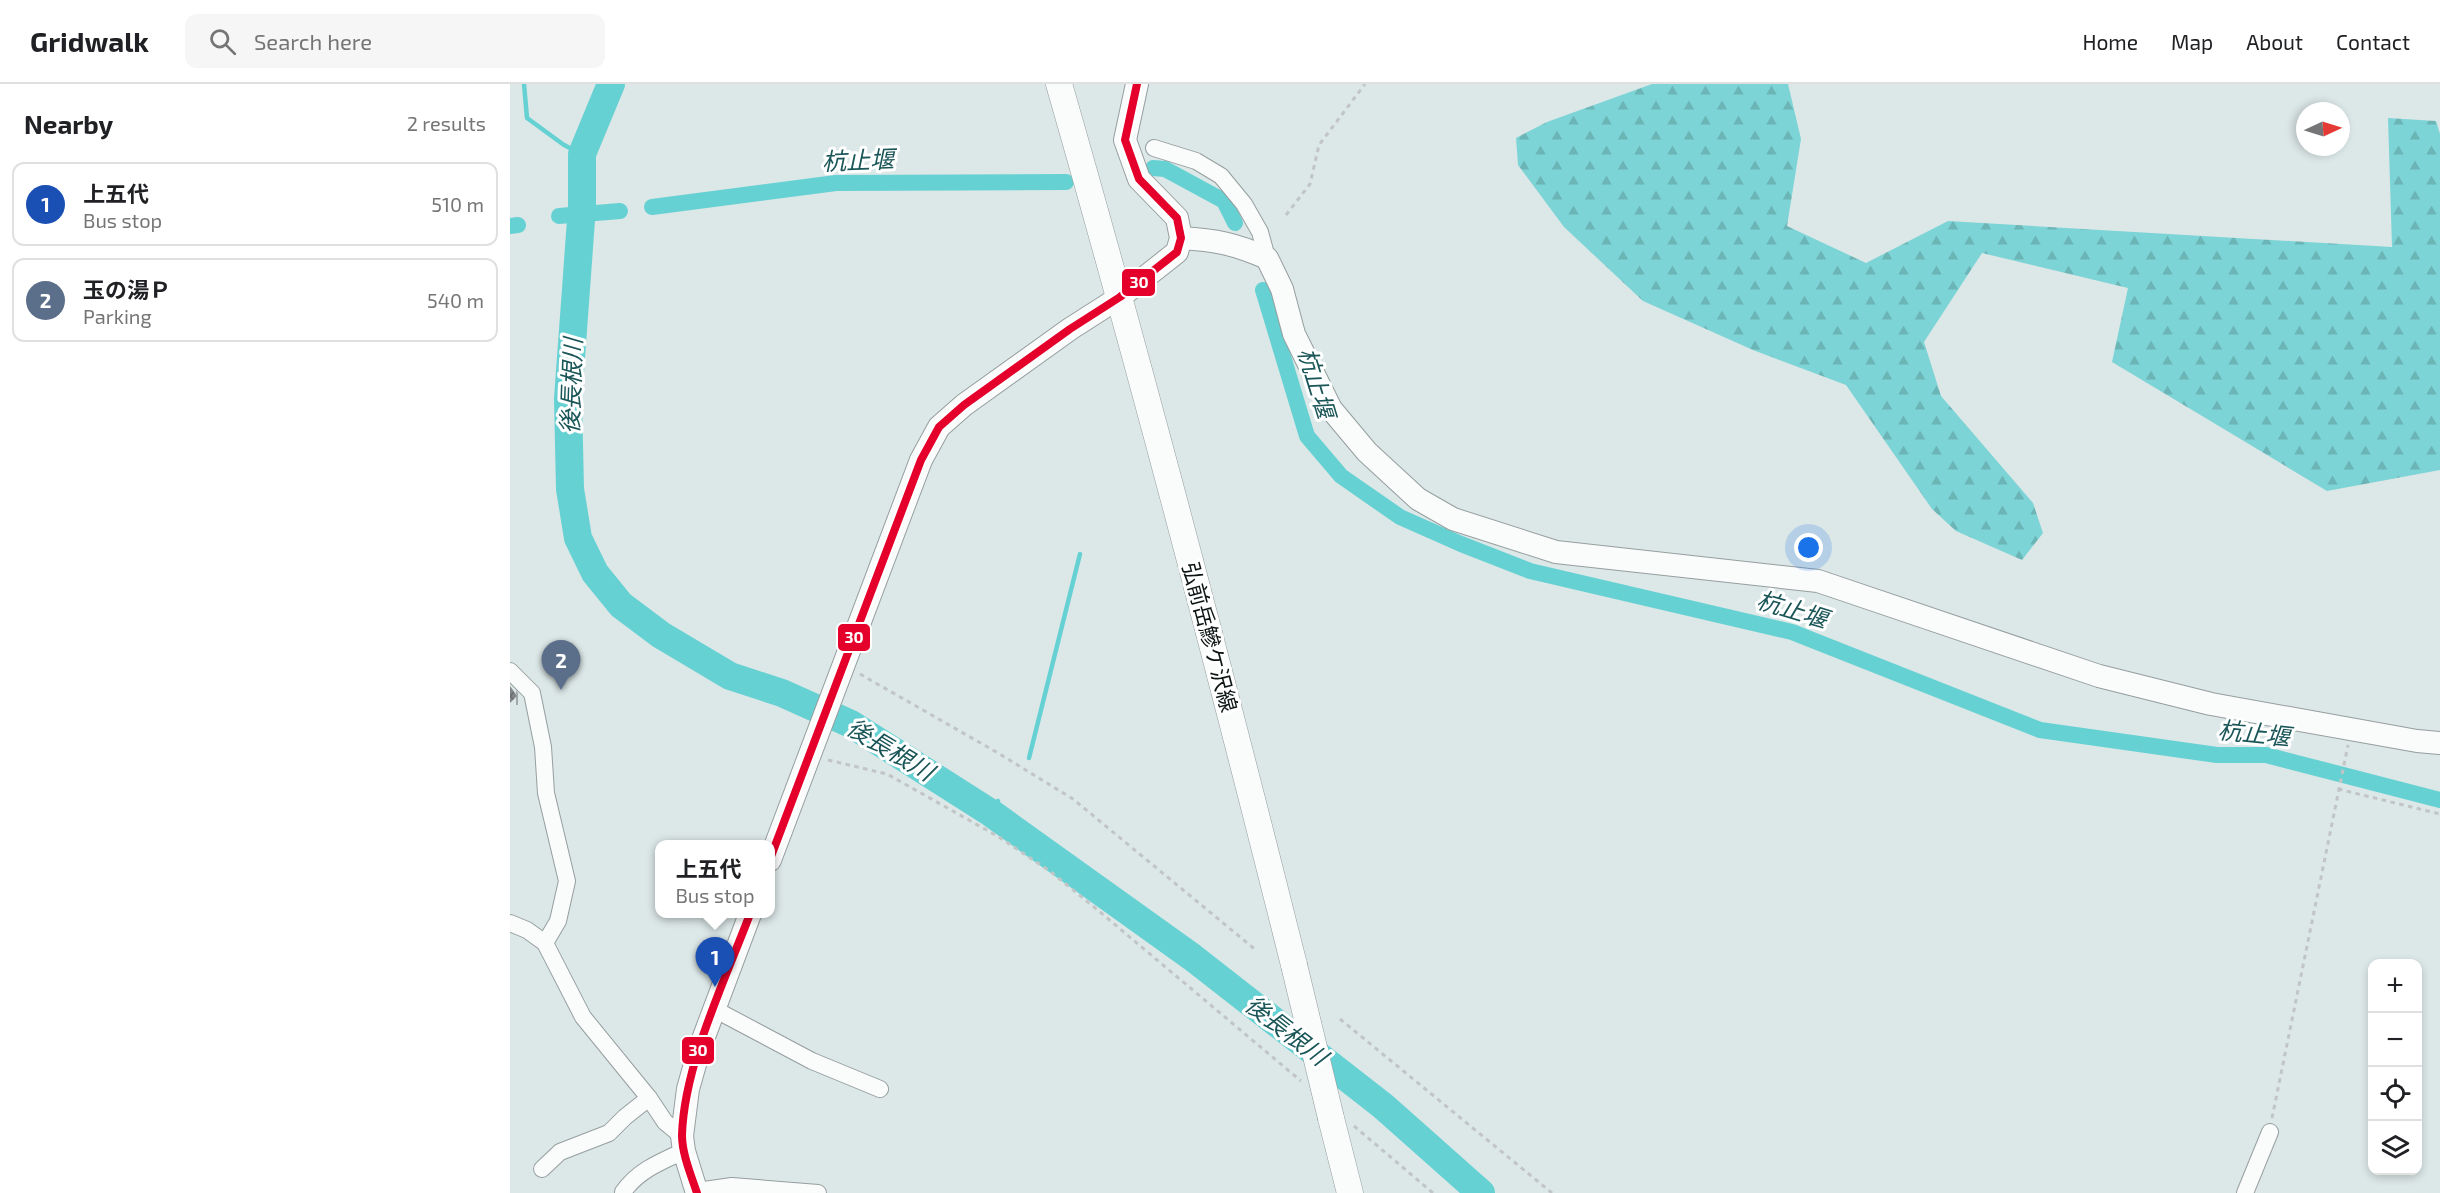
<!DOCTYPE html>
<html lang="en">
<head>
<meta charset="utf-8">
<style>
  body { margin:0; font-family:"Exo 2","Noto Sans JP",sans-serif; background:#f6f6f6; color:#202124 }
  .controls { position:absolute; right:18px; bottom:18px; display:grid; overflow:hidden; border-radius:12px; box-shadow:0 3px 9px #0003 }
  .controls button { width:54px; height:54px; display:grid; place-items:center; padding:0; border:0; border-bottom:2px solid #e0e0e0; background:#fff; color:#202124; font:30px sans-serif }
  .compass { position:absolute; left:1786px; top:18px; width:54px; height:54px; border-radius:50%; background:#fff; box-shadow:0 3px 9px #0003; rotate:86deg }
  .you { position:absolute; left:1299px; top:464px; width:21px; height:21px; margin:-15px; border:4px solid #fff; border-radius:50%; background:#1a73e8; box-shadow:0 0 0 9px #1a73e833 }
  .badge { display:grid; place-items:center; width:39px; height:39px; border-radius:50%; background:#555e5e; color:#fff; font-size:20px; font-weight:700 }
  .pin { position:absolute; translate:-50% -50px; filter:drop-shadow(0 2px 3px #0008) }
  .pin::after { content:''; position:absolute; top:32px; width:21px; height:18px; background:inherit; clip-path:polygon(0 0,100% 0,50% 100%) }
  .popup { position:absolute; left:145px; top:756px; width:120px; height:78px; box-sizing:border-box; display:grid; place-content:center; border-radius:12px; background:#fff; filter:drop-shadow(0 2px 4px #0005); font-size:20px; white-space:nowrap; color:#757577 }
  .popup b { font-size:22px; color:#202124 }
  .popup::after { content:''; position:absolute; left:50%; top:100%; margin-left:-12px; border:12px solid transparent; border-top-color:#fff }
  .list { margin:0; padding:0; list-style:none }
  h2 { display:flex; justify-content:space-between; align-items:center; height:78px; margin:0; padding:0 24px; font-size:26px }
  h2 small { font-size:20px; font-weight:400; color:#757577 }
  .list li { display:grid; grid-template-columns:39px 1fr auto; gap:18px; align-items:center; box-sizing:border-box; height:84px; margin:0 12px 12px; padding:0 12px; border:2px solid #e0e0e0; border-radius:12px }
  .list b { display:block; font-size:22px; white-space:nowrap }
  .list p { margin:0; font-size:20px; white-space:nowrap; color:#757577 }
  .list em { font-size:20px; font-style:normal; color:#757577 }
  .icon { flex:none; width:33px; height:33px; fill:none; stroke:currentColor; stroke-width:2; stroke-linecap:round; stroke-linejoin:round }
  .map { position:relative; flex:none; width:1930px; height:1109px; overflow:hidden }
  header { display:flex; align-items:center; gap:36px; box-sizing:border-box; height:84px; padding:0 30px; background:#fff; border-bottom:2px solid #e0e0e0 }
  header strong { font-size:28px }
  nav { display:flex; gap:33px; margin-inline-start:auto; font-size:21px }
  .search { width:420px; height:54px; background:#f6f6f6; display:flex; align-items:center; gap:15px; box-sizing:border-box; padding:0 21px; border-radius:12px; color:#757577; font-size:22px }
  main { display:flex }
  aside { flex:1; background:#fff }
  .map>svg:first-child { display:block }
</style>
</head>
<body>
<header>
<strong>Gridwalk</strong>
<div class="search"><svg class="icon" aria-label="search" viewBox="0 0 24 24"><circle cx="10" cy="10" r="6"/><path d="M15 15l6 6"/></svg>Search here</div>
<nav><a>Home</a><a>Map</a><a>About</a><a>Contact</a></nav>
</header>
<main>
<aside>
<h2>Nearby<small>2 results</small></h2>
<ul class="list">
<li><span class="badge" style="background:#1a4fb4">1</span><div><b>上五代</b><p>Bus stop</p></div><em>510 m</em></li>
<li><span class="badge" style="background:#5c6f8a">2</span><div><b>玉の湯Ｐ</b><p>Parking</p></div><em>540 m</em></li>
</ul>
</aside>
<div class="map">
<svg width="1930" height="1109" viewBox="0 0 1930 1109">
  <defs>
    <pattern id="forest-firs" width="22" height="20" patternUnits="userSpaceOnUse" patternTransform="scale(1.5)"><rect width="22" height="20" fill="#7dd4d6"/><path d="M5 1l3.5 6h-7zM16 11l3.5 6h-7z" fill="#6bb5b7"/></pattern>
    <pattern id="building-cross-hatch" width="8" height="8" patternUnits="userSpaceOnUse" patternTransform="scale(1.5)"><rect width="8" height="8" fill="#838688"/><path d="M0 0l8 8M0 8l8-8" fill="none" stroke="#6a6c6e"/></pattern>
    <filter id="shadow"><feDropShadow dx="6" dy="4" stdDeviation="0" flood-color="#0004"/></filter>
  </defs>
  <rect width="100%" height="100%" fill="#dce7e7"/>
  <polygon fill="url(#forest-firs)" points="1142,0 1278,0 1291,55 1277,142 1356,179 1438,137 1882,163 1878,34 1926,37 1930,50 1930,386 1817,407 1602,278 1618,204 1472,169 1414,258 1431,312 1523,419 1533,449 1512,476 1446,447 1422,425 1336,301 1243,266 1133,217 1054,143 1008,81 1006,54 1037,38"/>
  <g fill="none" stroke-linecap="round" stroke-linejoin="round">
    <g stroke="#66d1d3" stroke-width="4.5">
      <polyline points="14,0 17,34 54,61 72,70"/>
      <polyline points="519,674 570,470"/>
      <polyline points="481,729 488,717"/>
    </g>
    <g stroke="#66d1d3" stroke-width="16">
      <polyline points="643,84 655,85 714,117 725,139"/>
      <polyline points="142,123 326,99 556,98"/>
      <polyline points="49,132 110,127"/>
      <polyline points="0,142 8,141"/>
      <polyline points="753,206 797,352 831,392 890,433 951,460 1020,487 1282,548 1530,646 1707,671 1756,671 1930,716"/>
    </g>
    <polyline stroke="#66d1d3" stroke-width="28" points="101,0 72,70 72,122 58,315 60,405 68,454 85,489 111,521 151,551 220,592 272,609 341,640 481,729 682,873 873,1022 971,1109"/>
  </g>
  <polygon fill="url(#building-cross-hatch)" filter="url(#shadow)" points="0,602 7,612 0,619"/>
  <g fill="none" stroke-linecap="round" stroke-linejoin="round">
    <defs>
      <g id="street">
        <polyline points="644,64 686,77 711,92 734,120 750,148 757,174"/>
        <polyline points="0,587 22,609 33,663 36,709 57,797 48,837 35,859"/>
        <polyline points="0,839 17,846 35,859 73,933 139,1014 155,1038 172,1052"/>
        <polyline points="204,925 302,977 370,1005"/>
        <polyline points="32,1085 50,1068 99,1049 115,1033 139,1014"/>
        <polyline points="187,1107 222,1102 308,1109"/>
        <path d="M113,1108C129,1086 150,1078 174,1067"/>
        <polyline points="1735,1109 1760,1048"/>
      </g>
      <g id="secondary">
        <path d="M671,154C706,156 725,160 757,174L772,205L784,250L821,325L857,368L908,415L943,435L1046,468L1308,497L1589,592L1701,620L1907,657L1930,659"/>
        <polyline points="260,776 411,376 429,343 454,321 560,245 610,213 667,168 671,154 667,134 629,95 615,56 627,0"/>
        <polyline points="187,1109 174,1067 172,1052 178,1005 189,966 240,830"/>
      </g>
      <g id="primary">
        <path d="M549,0C633,292 710,586 784,881"/>
        <polyline points="821,1034 840,1109"/>
      </g>
    </defs>
    <use href="#street" stroke="#969e9e" stroke-width="18"/>
    <use href="#secondary" stroke="#969e9e" stroke-width="24"/>
    <use href="#primary" stroke="#969e9e" stroke-width="27"/>
    <g stroke="#c1c5c5" stroke-width="3" stroke-dasharray="4.5 4.5" stroke-linecap="butt">
      <polyline points="776,131 800,100 809,61 855,0"/>
      <polyline points="350,590 488,669 563,715 747,867"/>
      <polyline points="318,676 377,690 489,753 541,788 584,823 791,997"/>
      <polyline points="1828,705 1930,730"/>
      <polyline points="830,935 1042,1109"/>
      <polyline points="1762,1034 1838,661"/>
      <polyline points="844,1042 923,1109"/>
    </g>
    <use href="#street" stroke="#fafbfb" stroke-width="16"/>
    <use href="#secondary" stroke="#fafbfb" stroke-width="22"/>
    <use href="#primary" stroke="#fafbfb" stroke-width="26"/>
    <defs>
      <polyline id="primary-bridge" points="784,881 821,1034"/>
    </defs>
    <use href="#primary-bridge" stroke="#969e9e" stroke-width="27" stroke-linecap="butt"/>
    <use href="#primary-bridge" stroke="#fafbfb" stroke-width="26"/>
    <defs>
      <g id="bus-1">
        <polyline points="260,775 411,376 429,343 454,321 560,245 610,213 667,168 671,154 667,134 629,95 615,56 627,0"/>
        <path d="M187,1109C181,1091 172,1070 172,1051C174,981 215,896 240,830"/>
      </g>
    </defs>
    <use href="#bus-1" stroke="#fff" stroke-width="12"/>
    <use href="#bus-1" stroke="#e4002b" stroke-width="8"/>
  </g>
  <g text-anchor="middle" stroke-width="6" stroke-linejoin="round" paint-order="stroke">
    <g font-size="22" fill="#0d1414" stroke="#fff">
      <text transform="translate(700 553) rotate(75)" y="8">弘前岳鰺ケ沢線</text>
    </g>
    <g font-size="24" font-style="italic" fill="#1a5557" stroke="#fff">
      <text transform="translate(348 77) rotate(-2)" y="8">杭止堰</text>
      <text transform="translate(806 299) rotate(73)" y="8">杭止堰</text>
      <text transform="translate(62 302) rotate(-88)" y="8">後長根川</text>
      <text transform="translate(1282 526) rotate(17)" y="8">杭止堰</text>
      <text transform="translate(1744 650) rotate(6)" y="8">杭止堰</text>
      <text transform="translate(380 666) rotate(31)" y="8">後長根川</text>
      <text transform="translate(776 947) rotate(38)" y="8">後長根川</text>
    </g>
  </g>
  <g stroke="#fff" stroke-width="2">
    <rect x="611" y="184" width="35" height="29" rx="6" fill="#e4002b"/>
    <rect x="327" y="539" width="34" height="29" rx="6" fill="#e4002b"/>
    <rect x="171" y="952" width="34" height="29" rx="6" fill="#e4002b"/>
  </g>
  <g font-size="16" text-anchor="middle" font-weight="bold" fill="#fff">
    <text x="629" y="204">30</text>
    <text x="344" y="559">30</text>
    <text x="188" y="972">30</text>
  </g>
</svg>
<div class="controls">
<button>+</button>
<button>−</button>
<button><svg class="icon" aria-label="locate" viewBox="0 0 24 24"><circle cx="12" cy="12" r="6"/><path d="M12 2v4M12 18v4M2 12h4M18 12h4"/></svg></button>
<button><svg class="icon" aria-label="layers" viewBox="0 0 24 24"><path d="M12 4l9 5-9 5-9-5zM3 14l9 5 9-5"/></svg></button>
</div>
<svg class="compass" viewBox="-18 -18 36 36"><path d="M0-13l5 13h-10z" fill="#e53935"/><path d="M0 13l5-13h-10z" fill="#757577"/></svg>
<div class="you"></div>
<div class="pin badge" style="left:205px;top:903px;background:#1a4fb4">1</div>
<div class="popup"><b>上五代</b>Bus stop</div>
<div class="pin badge" style="left:51px;top:606px;background:#5c6f8a">2</div>
</div>
</main>
</body>
</html>
